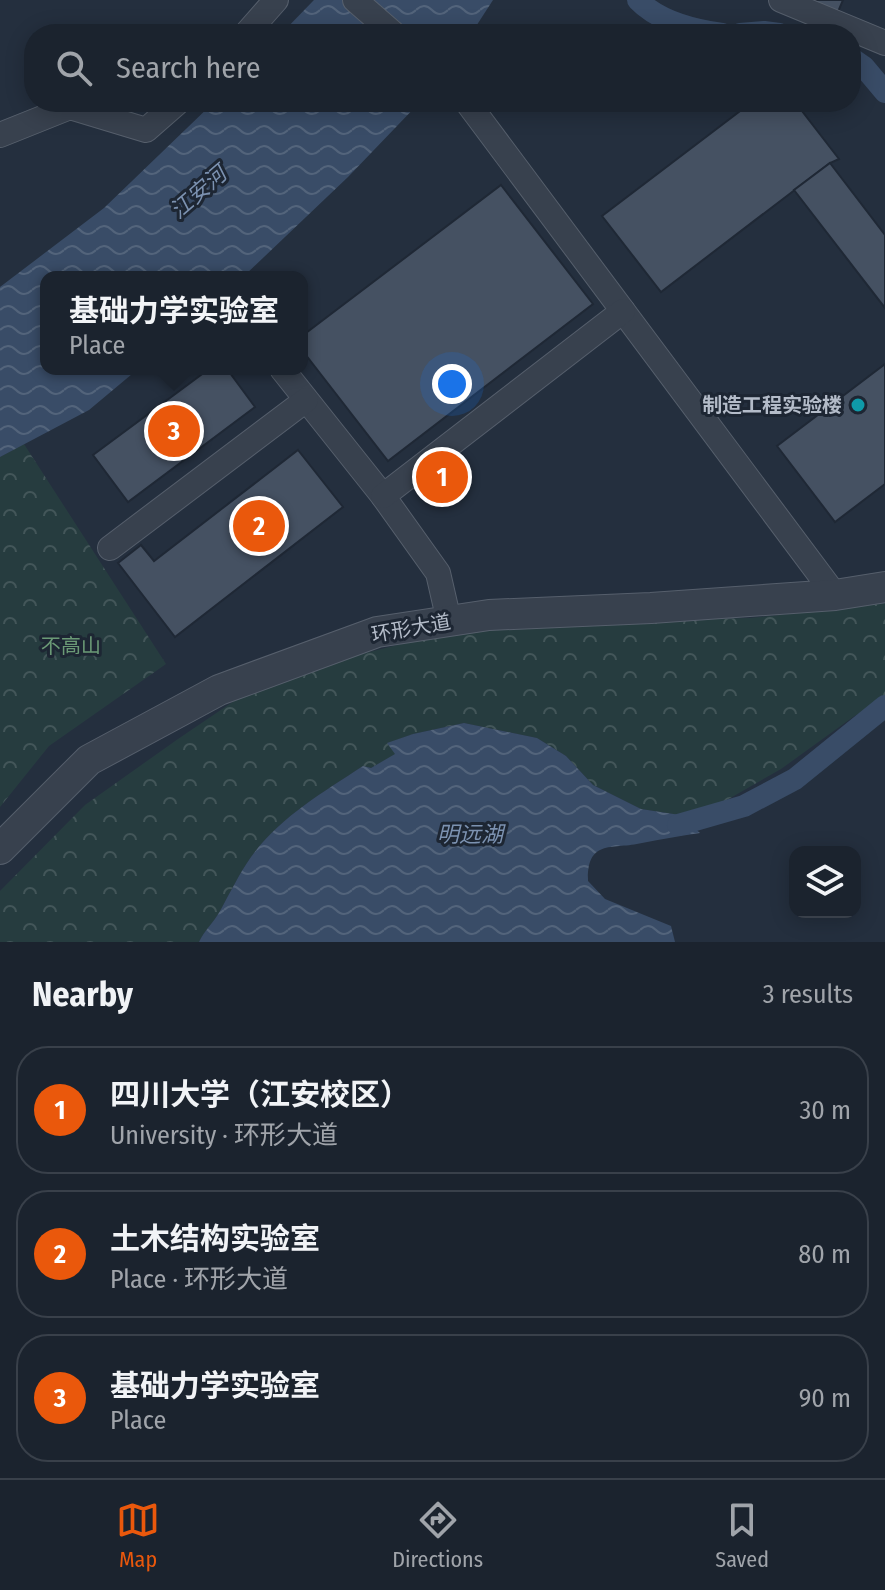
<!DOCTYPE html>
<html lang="en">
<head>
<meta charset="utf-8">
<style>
  body { margin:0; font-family:"Fira Sans Condensed","Noto Sans SC",sans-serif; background:#282f3a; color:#f1f3f6 }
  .controls { position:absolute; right:24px; bottom:24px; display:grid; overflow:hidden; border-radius:16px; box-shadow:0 4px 20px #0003 }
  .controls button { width:72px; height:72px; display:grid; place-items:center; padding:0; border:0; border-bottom:2px solid #39404a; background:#1b232e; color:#f1f3f6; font:40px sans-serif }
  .you { position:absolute; left:452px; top:384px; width:28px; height:28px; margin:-20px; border:6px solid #fff; border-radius:50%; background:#1a73e8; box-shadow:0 0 0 12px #1a73e833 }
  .badge { display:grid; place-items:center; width:52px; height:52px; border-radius:50%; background:#ea580c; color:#fff; font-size:26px; font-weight:700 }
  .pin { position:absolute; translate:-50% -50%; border:4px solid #fff; box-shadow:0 2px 8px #0006 }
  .popup { position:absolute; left:40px; top:271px; width:268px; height:104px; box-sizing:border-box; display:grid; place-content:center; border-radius:16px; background:#1b232e; filter:drop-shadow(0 2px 6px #0005); font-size:26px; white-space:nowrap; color:#a0a4aa }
  .popup b { font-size:30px; color:#f1f3f6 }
  .popup::after { content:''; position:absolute; left:50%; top:100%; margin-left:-16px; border:16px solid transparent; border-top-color:#1b232e }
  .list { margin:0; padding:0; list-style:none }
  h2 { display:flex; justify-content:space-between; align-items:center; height:104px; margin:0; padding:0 32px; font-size:34px }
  h2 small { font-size:26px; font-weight:400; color:#a0a4aa }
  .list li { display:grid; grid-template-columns:52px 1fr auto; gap:24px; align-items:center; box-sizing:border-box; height:128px; margin:0 16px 16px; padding:0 16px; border:2px solid #39404a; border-radius:32px }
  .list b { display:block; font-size:30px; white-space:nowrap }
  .list p { margin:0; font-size:26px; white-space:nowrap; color:#a0a4aa }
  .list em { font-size:26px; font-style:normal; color:#a0a4aa }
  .icon { flex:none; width:44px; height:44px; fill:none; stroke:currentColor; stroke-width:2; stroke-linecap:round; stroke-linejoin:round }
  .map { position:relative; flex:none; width:885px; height:942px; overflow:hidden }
  .search { position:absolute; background:#1b232e; box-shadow:0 4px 20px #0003; left:24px; right:24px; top:24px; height:88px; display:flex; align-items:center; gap:20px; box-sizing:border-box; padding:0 28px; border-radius:32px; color:#a0a4aa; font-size:30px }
  .sheet { height:536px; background:#1b232e }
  nav { display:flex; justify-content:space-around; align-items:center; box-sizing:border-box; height:112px; border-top:2px solid #39404a; background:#1b232e; font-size:22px; color:#a0a4aa }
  nav a { display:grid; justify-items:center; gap:4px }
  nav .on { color:#ea580c }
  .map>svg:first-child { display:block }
</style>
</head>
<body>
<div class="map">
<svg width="885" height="942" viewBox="0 0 885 942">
  <defs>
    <pattern id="forest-crowns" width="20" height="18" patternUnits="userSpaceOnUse" patternTransform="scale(2)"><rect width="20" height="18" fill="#263c3f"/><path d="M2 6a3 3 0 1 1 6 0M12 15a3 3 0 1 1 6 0" fill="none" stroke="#435659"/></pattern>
    <pattern id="water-waves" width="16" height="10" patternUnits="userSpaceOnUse" patternTransform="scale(2)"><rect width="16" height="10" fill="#394c67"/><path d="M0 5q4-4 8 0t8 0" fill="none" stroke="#53647b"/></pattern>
  </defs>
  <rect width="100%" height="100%" fill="#242f3e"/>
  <g fill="url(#forest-crowns)">
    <polygon points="24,444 166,664 49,746 0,807 0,457"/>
    <path d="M885,603V697L853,717L781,769L725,801L680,815L641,809L593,785L566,756L537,738L464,723L413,734L388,743L396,754L371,768L363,766C322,793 280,817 251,857C239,874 230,893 220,911C214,922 204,931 199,942H0V891L85,805L178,739L237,699L337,660L442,634L530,623L750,618L850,608Z"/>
  </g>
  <g fill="url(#water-waves)">
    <polygon points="314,0 493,0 471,34 281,34"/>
    <polygon points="214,102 420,102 348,177 243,277 46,277 46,369 138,369 89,410 0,457 0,287 104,208"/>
    <path d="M464,723L537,738L566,756L593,785L641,809L680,815L700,833C680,836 661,839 642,843C613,850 587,838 588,881L605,899L671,926L675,942H199C204,931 214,922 220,911C230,893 239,874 251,857C280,817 322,793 363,766L371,768L395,754L387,743L413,734Z"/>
  </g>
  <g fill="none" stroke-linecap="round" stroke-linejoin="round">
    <g stroke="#394c67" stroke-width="22">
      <path d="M638,0C659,22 693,30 722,34"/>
      <polyline points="740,34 764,32 779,34"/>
      <polyline points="851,58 864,67 885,92"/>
      <polyline points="678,825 744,806 795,779 885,706"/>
    </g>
  </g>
  <g fill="#455162" stroke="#1f2835" stroke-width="2">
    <polygon points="810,0 843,0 838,12"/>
    <polygon points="151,26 152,34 105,34"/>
    <polygon points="752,102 795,102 839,159 830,163 661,292 602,216"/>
    <polygon points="830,163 885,235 885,308 794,190"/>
    <polygon points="501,185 593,304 388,461 302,350 302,336"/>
    <polygon points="885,364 885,484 835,522 777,446"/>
    <polygon points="209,369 227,369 255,407 128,502 93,455"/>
    <polygon points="298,450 343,507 175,637 118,563 141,545 154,561"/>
  </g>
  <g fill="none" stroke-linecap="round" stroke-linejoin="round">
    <defs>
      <g id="minor">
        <polyline points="355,0 394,34"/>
        <polyline points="781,0 885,43"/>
        <polyline points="246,34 276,0"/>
        <polyline points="467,102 835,595"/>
        <polyline points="0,135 70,107 146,130 178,102"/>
        <polyline points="282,369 383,496 438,573 449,621"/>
        <polyline points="383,496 623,311"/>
        <polyline points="110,548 306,400"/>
      </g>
      <polyline id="tertiary" points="0,849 89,760 219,690 377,632 489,615 651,608 835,595 885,587"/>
    </defs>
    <use href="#minor" stroke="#565f6c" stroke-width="26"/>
    <use href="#tertiary" stroke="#565f6c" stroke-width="32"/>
    <use href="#minor" stroke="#38414e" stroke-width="24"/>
    <use href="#tertiary" stroke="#38414e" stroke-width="30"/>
  </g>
  <circle fill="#0f9aa8" stroke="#1d2633" stroke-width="3" cx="858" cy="405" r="8"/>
  <g text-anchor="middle" stroke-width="6" stroke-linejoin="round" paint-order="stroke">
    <g font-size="20" font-weight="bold" fill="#b4bcc9" stroke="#1d2633" text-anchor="end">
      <text x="842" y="412">制造工程实验楼</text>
    </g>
    <g font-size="20" fill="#b4bcc9" stroke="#1d2633">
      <text transform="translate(411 628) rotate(-10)" y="7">环形大道</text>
    </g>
    <g font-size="20" fill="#6b9a76" stroke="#1d2633">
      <text x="71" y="653">不高山</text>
    </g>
    <g font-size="22" font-style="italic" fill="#7c92b1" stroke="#1d2633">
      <text transform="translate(198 192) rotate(-41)" y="8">江安河</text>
      <text x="470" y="842">明远湖</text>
    </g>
  </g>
</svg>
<div class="controls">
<button><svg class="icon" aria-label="layers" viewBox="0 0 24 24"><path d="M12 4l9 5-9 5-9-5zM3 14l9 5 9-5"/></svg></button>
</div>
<div class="you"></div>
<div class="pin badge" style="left:442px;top:477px">1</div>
<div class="pin badge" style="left:259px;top:526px">2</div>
<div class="pin badge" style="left:174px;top:431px">3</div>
<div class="popup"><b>基础力学实验室</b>Place</div>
<div class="search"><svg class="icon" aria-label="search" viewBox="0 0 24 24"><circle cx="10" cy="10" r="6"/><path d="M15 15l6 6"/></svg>Search here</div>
</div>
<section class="sheet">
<h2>Nearby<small>3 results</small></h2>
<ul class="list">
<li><span class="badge">1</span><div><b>四川大学（江安校区）</b><p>University · 环形大道</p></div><em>30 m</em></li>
<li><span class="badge">2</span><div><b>土木结构实验室</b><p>Place · 环形大道</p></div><em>80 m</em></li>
<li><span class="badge">3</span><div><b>基础力学实验室</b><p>Place</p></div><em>90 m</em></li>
</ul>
</section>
<nav>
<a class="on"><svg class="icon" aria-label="map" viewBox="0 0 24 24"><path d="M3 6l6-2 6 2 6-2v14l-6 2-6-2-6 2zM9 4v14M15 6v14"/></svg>Map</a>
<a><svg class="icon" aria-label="directions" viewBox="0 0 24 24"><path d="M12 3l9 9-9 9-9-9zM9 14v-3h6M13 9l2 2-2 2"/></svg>Directions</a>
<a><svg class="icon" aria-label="saved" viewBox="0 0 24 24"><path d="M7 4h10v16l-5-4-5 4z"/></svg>Saved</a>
</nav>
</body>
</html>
